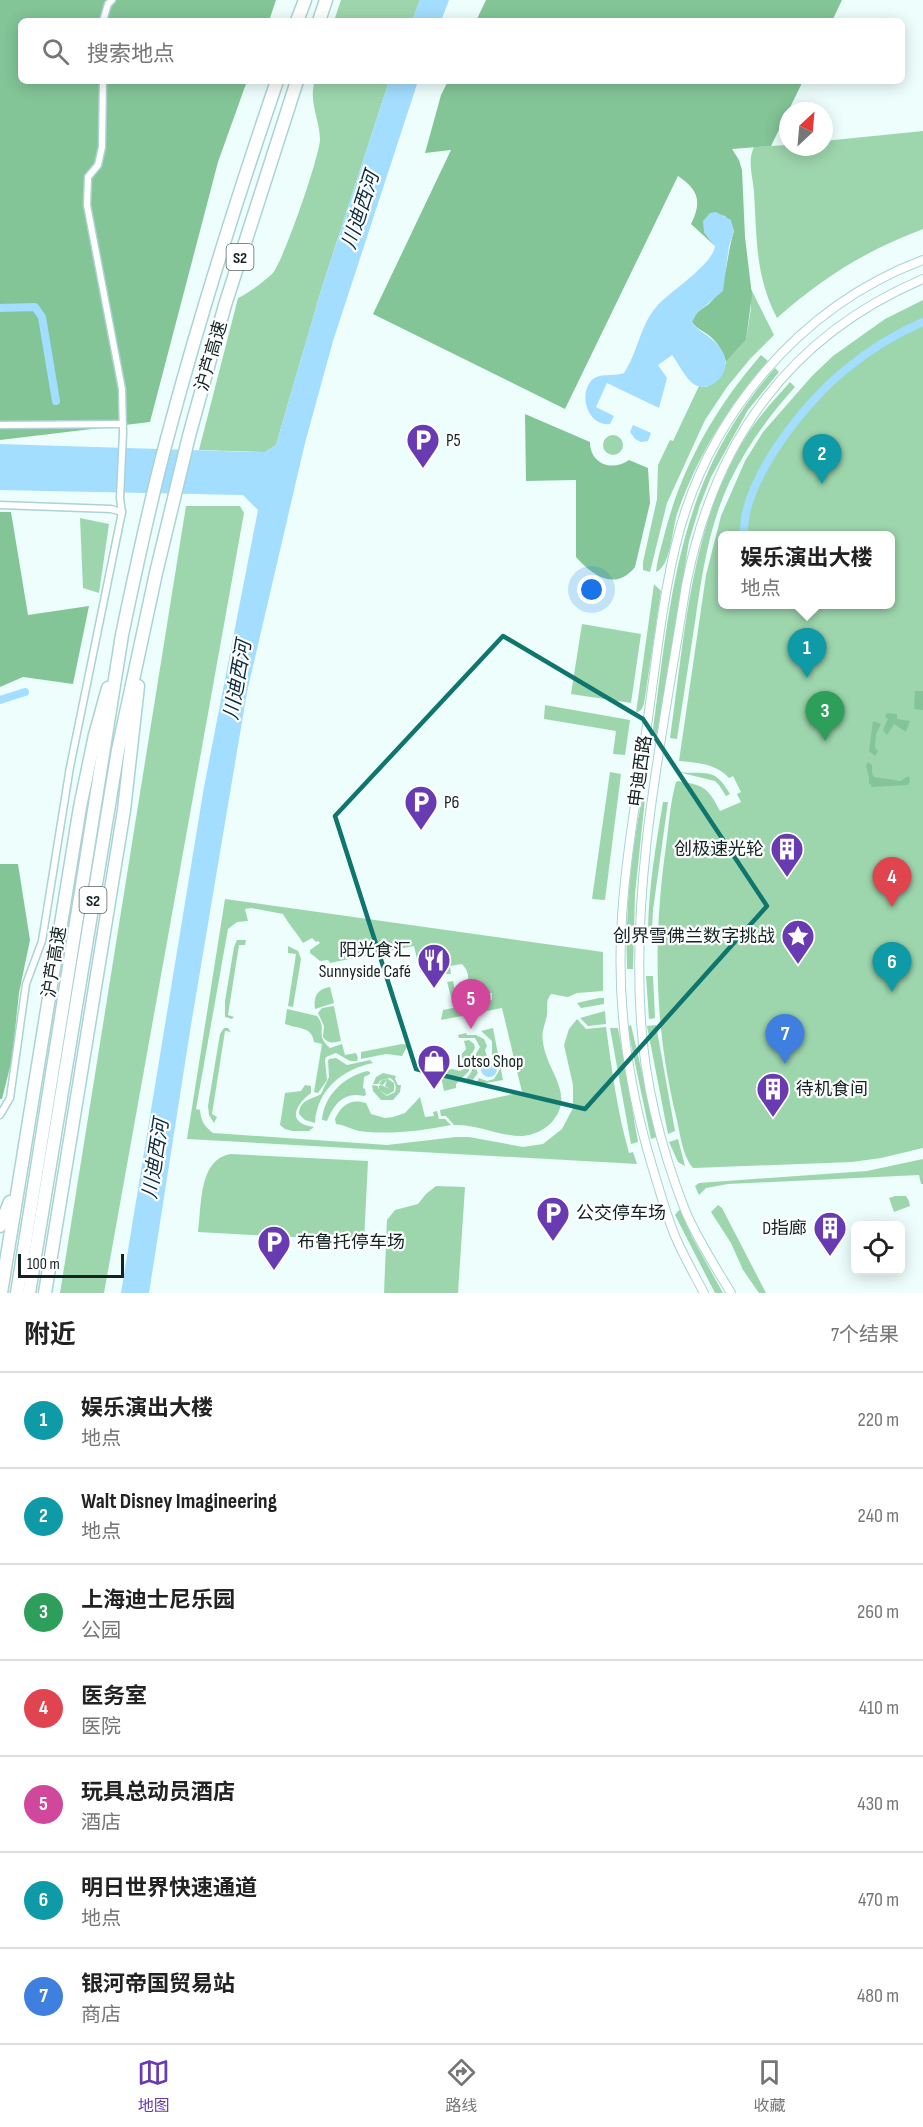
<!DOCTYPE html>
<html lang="zh">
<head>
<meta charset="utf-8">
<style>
  body { margin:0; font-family:"Sofia Sans Condensed","Noto Sans SC",sans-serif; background:#f6f6f6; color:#222 }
  .controls { position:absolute; right:18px; bottom:18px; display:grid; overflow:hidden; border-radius:9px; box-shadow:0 3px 15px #0003 }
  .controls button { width:54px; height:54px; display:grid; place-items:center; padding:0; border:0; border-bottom:2px solid #e0e0e0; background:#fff; color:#222; font:30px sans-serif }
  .compass { position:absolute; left:779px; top:102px; width:54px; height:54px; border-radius:50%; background:#fff; box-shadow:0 3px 15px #0003; rotate:26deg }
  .scale { position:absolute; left:18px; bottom:15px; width:106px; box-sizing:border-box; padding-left:6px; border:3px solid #132323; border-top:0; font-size:16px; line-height:21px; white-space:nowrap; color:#132323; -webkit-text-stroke:4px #fff; paint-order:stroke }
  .you { position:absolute; left:592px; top:590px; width:21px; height:21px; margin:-15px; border:4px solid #fff; border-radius:50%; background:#1a73e8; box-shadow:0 0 0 9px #1a73e833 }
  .badge { display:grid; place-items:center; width:39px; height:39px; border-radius:50%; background:#683bb3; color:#fff; font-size:20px; font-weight:700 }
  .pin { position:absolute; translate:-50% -50px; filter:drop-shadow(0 2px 3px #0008) }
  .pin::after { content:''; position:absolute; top:32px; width:21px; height:18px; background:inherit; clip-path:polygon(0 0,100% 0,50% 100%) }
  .popup { position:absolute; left:718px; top:531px; width:177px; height:78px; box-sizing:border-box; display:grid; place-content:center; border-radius:9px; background:#fff; filter:drop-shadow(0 2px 4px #0005); font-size:20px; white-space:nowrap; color:#767676 }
  .popup b { font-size:22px; color:#222 }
  .popup::after { content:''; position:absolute; left:50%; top:100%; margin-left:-12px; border:12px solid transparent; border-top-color:#fff }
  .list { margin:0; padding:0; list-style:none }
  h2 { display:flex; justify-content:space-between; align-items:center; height:78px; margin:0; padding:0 24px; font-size:26px }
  h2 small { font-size:20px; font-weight:400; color:#767676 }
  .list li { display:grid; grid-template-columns:39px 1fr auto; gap:18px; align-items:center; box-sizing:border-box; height:96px; padding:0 24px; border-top:2px solid #e0e0e0 }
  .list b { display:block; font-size:22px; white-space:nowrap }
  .list p { margin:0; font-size:20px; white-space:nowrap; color:#767676 }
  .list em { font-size:20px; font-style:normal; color:#767676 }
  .icon { flex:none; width:33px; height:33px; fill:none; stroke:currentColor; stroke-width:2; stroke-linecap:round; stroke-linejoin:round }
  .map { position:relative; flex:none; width:923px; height:1293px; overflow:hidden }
  .search { position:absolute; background:#fff; box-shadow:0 3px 15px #0003; left:18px; right:18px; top:18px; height:66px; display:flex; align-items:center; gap:15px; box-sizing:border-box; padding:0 21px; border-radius:9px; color:#767676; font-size:22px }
  .sheet { height:750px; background:#fff }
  nav { display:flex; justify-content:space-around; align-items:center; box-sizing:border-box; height:84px; border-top:2px solid #e0e0e0; background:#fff; font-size:16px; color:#767676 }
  nav a { display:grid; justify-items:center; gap:3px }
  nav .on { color:#683bb3 }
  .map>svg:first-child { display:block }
</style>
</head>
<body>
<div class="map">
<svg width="923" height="1293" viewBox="0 0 923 1293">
  <rect width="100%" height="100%" fill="#edfefd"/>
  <g fill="#9dd6ad" fill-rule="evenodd">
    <polygon points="341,0 420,0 412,21 334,21"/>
    <path d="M315,81H389L322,287L276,445L265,452L199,450L238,298C250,292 262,283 272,274C283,263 319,158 320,140C320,120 308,101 315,81Z"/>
    <path d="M923,131V229C867,250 822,278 777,318C755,276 757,238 754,192C753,177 747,162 754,147L788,145V147H824V141Z"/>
    <polygon points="751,289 774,335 750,359 727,387 705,420 667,503 650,572 643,570 643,562 657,499 658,465 670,440 673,441 699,386 707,387 724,370 726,362 746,340 751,308"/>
    <path d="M923,300V1148L881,1158L852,1162L693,1168C682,1155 680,1132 676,1116C654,1025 653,938 666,846C669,825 670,803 676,782L678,781C703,785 708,787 720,811L741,802L737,794L741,792L733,776L729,778C715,763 698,763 679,761L706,575L721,516L745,461L763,432L812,376L833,356L885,319ZM723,536H891V604H723Z"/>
    <path d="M761,355L768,361C728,406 697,457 677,514C672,530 671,566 656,572C657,560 661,548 664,536C681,468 715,408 761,355Z"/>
    <path d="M775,368L779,372L748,410L711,477L700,505L689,541L658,736L652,737C671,597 677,479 775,368Z"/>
    <path d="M790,382L795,387C769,416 747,446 730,481C709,525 702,574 695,622C689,661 683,700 677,739L670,738C685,637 690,523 747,435C759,416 775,399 790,382Z"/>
    <circle cx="613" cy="445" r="10"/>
    <polygon points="186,506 240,506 244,513 104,1293 60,1293"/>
    <polygon points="80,518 109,524 99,593 83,588"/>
    <polygon points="654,584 661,591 644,704 641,710 636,713"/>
    <polygon points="582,624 641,634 631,703 571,694"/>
    <polygon points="545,705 630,720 625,755 613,754 616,731 544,719"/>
    <polygon points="610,772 621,774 605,900 592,899"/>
    <path d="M678,772C706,775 714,766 730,794L726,796L719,785L715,781Z"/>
    <path d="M642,798L645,799L635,894L633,969H627C625,912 631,854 642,798Z"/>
    <path d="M663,802H668L653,910L652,928H648C649,886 656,844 663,802Z"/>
    <path d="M225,899L603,952V991L577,993L568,997L551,994C545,1001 548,1007 547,1015C545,1025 541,1032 543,1042C546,1071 577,1095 551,1123C543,1131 533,1135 522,1136C498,1136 477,1124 454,1125L446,1116H441L440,1110L522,1092L502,1008L441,1020L443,1010L492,1000V993L452,1000L447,982L453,981L455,990C470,987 472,974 462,964L450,966L451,974H446L444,967L420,972L414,946L330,963L328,960L320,961L310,953V950L320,943L318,941L316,942L312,938L303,943C297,933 289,925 283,914L251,908L245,909L248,921L237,922L228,929L196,1109L200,1110C201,1121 204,1126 213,1133L387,1145L456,1137H469L523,1147L543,1144L562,1129L573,1108V1085L564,1045L569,1029L577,1019L586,1029L606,1027C612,1070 617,1111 629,1153L633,1152L637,1164L187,1139Z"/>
    <polygon points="237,940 246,940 245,945 239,945 228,1015 234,1017 232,1019 225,1017 225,1001 234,947"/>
    <polygon points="288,946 298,951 301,959 293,1007 288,1006 296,954 288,953"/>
    <polygon points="646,976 653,976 655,1018 649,1019"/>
    <path d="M330,987L334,1003L315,1009C313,997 317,989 330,987Z"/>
    <polygon points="599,998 604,998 604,1004 581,1008 577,1003"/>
    <path d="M334,1006L341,1041C333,1043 328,1044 323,1037L324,1026L318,1013L322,1008Z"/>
    <path d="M287,1009L317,1016C328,1030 314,1034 330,1048L342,1044L345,1055L356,1053L358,1058L357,1061H350L336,1053L326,1057L325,1060L327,1080L318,1093L314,1092L322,1044L314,1042C312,1026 298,1029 285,1024Z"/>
    <polygon points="605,1011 606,1024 588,1026 580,1018"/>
    <polygon points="631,1025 657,1137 651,1139 628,1030 629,1026"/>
    <polygon points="656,1025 675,1131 668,1134 647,1026"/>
    <polygon points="224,1028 228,1028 231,1032 225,1031 212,1114 217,1117 214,1123 209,1115 208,1106 220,1034"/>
    <polygon points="493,1028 503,1080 475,1085 479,1078 487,1081 494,1079 500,1069 498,1064 492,1057 492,1041 481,1031"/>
    <polygon points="610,1028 618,1028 638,1142 631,1144"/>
    <path d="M466,1033L467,1035H476L484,1039L487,1046L485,1050L487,1056C481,1060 473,1064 478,1073L472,1081L467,1083L466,1079C473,1071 473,1070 472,1060L480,1047L475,1038H459L458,1035Z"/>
    <polygon points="469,1040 474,1044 475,1048 469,1059 469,1071 456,1084 456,1088 444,1091 440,1072 452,1069 460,1071 465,1068 465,1061 459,1057 466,1049 464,1041"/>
    <polygon points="402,1044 408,1045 402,1056 386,1054 361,1059 361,1052"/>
    <path d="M336,1058L347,1065L370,1060L373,1063C343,1069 317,1089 315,1123L305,1120L299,1114C300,1099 311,1100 321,1094L329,1077L328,1061L329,1059Z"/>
    <path d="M367,1071L370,1072V1074L364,1077L363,1088L365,1089L366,1095L364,1096C344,1091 334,1104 327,1121L322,1120C324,1095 344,1077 367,1071Z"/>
    <path d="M383,1073L396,1076L395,1079L398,1085H401L400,1092L393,1100H381L373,1091L372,1085L378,1086V1090L379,1086L381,1085L390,1089L385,1086L387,1080L383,1085L379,1084L382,1080L388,1079L394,1083V1091L387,1095L379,1090L387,1096L395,1092C397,1086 395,1081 390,1078L381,1080L378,1084H373L376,1077Z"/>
    <path d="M305,1085L311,1086V1093C295,1105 286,1123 314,1127L309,1131H292L285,1129L280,1125L285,1093L301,1091Z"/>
    <path d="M420,1097L425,1117L434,1116L433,1112L437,1111L439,1119H445L451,1125C421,1131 389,1135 359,1131C351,1129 345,1125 336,1124L335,1119C341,1105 351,1098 366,1103L371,1114L385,1118L393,1117L405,1113Z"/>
    <polygon points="678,1139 685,1166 678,1162 669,1142"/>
    <path d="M231,1154L368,1161L364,1241L198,1232C202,1206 198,1159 231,1154Z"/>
    <polygon points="923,1159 923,1184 921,1184 919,1175 728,1184 706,1188 699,1195 695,1186 699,1183 867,1171"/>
    <polygon points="436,1186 465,1187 458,1293 384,1293 387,1220 395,1210 418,1204 426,1194"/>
    <polygon points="895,1196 906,1196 909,1201 910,1206 894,1212 889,1198"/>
    <polygon points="718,1205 722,1208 766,1293 759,1293 743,1270 731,1243 711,1212"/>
    <polygon points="679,1210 682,1212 692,1237 723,1293 715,1293 675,1215"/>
  </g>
  <g fill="#83c597">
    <polygon points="0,0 276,0 269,21 21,21 21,81 247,81 218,162 150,422 0,440"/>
    <polygon points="486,0 842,0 832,21 476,21"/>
    <path d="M448,81H803L771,146L732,149L739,160L742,170L745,237L752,295L746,340L726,362C724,352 716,340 707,334C701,330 696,328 692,322C695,309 708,308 714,298C729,277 726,255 734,231L725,216L710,213L704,232L715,246L691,224C702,202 699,190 678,176L565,409L373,314L451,150L425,153L441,95Z"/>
    <path d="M525,414L590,442C590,464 612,472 629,460L648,468L650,503L635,567C615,592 592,575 576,557V480L526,481Z"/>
    <polygon points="0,512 11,512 28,615 89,606 73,684 23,677 0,687"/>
    <polygon points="915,691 923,691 923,710 914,709"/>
    <polygon points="887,713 897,714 897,719 910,721 906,732 894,724 887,735 883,730 888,719 885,717"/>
    <polygon points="873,721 881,724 876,734 875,748 878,751 875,756 869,751"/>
    <polygon points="868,762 872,765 872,773 874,777 900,781 909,776 910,781 908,785 871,787 871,784 869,784 869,777 866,766"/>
    <polygon points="0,864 18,864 30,940 19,993 12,1059 2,1099 0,1099"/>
  </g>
  <g fill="#a3ddff">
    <polygon points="420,0 449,0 441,21 412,21"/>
    <polygon points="389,81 418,81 333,341 305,443 247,692 191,1025 149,1293 121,1293 204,787 258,510 243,495 0,490 0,444 253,452 265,452 276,445 322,287"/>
    <path d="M716,212L731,220L734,231L729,246L723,291L697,313L692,322C699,334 717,337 724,355C732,374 708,397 691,382C684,375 678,363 672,355L658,365L667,378L659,408L607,383L596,407L614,416L610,424C589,427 578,396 591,381C599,372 613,377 624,373C638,352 640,325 657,306C670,291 712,266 715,246L704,232L703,221L710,213Z"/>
    <polygon points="633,425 651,433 648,441 641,442 635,439 630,432"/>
    <circle cx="489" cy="1069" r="8"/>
  </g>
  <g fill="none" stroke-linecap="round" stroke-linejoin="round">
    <g stroke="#a3ddff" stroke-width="8">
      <polyline points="0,308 35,307 42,317 56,401"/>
      <path d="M744,536C741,482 805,402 845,370C868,351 895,334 923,322"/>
      <polyline points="0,700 25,692"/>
    </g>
    <defs>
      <g id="minor">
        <polyline points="103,21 108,4 112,0"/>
        <polyline points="0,425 123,424"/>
        <polyline points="0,505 111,509 122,512"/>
        <polyline points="0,1115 10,1098 26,984 42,941 70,767 122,512 120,498 123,433 122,389 87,205 88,177 98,165 102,147 103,81"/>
      </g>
      <g id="tertiary">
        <path d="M704,1293C694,1274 683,1255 675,1236C666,1214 660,1192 653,1169C628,1087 616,1003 622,917C626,855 637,794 646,732C655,671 661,608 675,548C705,419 798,307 923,260"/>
        <path d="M731,1293C715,1266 697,1239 685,1210C662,1151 645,1085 641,1021C631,875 664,728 686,585C714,443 787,337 923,279"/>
      </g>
      <g id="motorway">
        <polyline points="297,21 305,0"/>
        <polyline points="319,21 326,0"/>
        <polyline points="0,1226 10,1202"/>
        <polyline points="1,1293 80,807 95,735 108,688"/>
        <path d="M17,1293L122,635C136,568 150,501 168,435C200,315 237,198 277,81"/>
        <polyline points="29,1293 118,750 156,573 189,436 225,305 297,81"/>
        <polyline points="45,1293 124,810 138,686"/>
      </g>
    </defs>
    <use href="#minor" stroke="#aad3d2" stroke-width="9"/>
    <use href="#tertiary" stroke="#aad3d2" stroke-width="10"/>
    <use href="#motorway" stroke="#aad3d2" stroke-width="15"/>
    <use href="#minor" stroke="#fff" stroke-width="6"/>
    <use href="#tertiary" stroke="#fff" stroke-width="8"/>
    <use href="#motorway" stroke="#fff" stroke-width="12"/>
  </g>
  <path fill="none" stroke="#0f766e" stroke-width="4.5" stroke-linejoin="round" d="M503,636L643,719L767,906L585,1109L416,1069L335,816Z"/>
  <defs>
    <symbol id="parking-pin" viewBox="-11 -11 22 30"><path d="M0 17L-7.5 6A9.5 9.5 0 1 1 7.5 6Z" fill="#683bb3" stroke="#fff"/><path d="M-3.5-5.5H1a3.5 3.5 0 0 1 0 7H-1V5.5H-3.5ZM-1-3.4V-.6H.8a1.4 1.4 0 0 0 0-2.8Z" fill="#fff"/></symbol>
    <symbol id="building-pin" viewBox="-11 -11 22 30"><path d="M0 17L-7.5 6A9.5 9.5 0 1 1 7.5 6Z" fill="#683bb3" stroke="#fff"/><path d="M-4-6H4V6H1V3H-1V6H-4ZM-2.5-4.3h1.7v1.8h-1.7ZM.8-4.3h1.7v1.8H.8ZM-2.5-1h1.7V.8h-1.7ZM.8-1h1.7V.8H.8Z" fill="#fff"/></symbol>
    <symbol id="sight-pin" viewBox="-11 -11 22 30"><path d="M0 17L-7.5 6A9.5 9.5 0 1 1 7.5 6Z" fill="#683bb3" stroke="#fff"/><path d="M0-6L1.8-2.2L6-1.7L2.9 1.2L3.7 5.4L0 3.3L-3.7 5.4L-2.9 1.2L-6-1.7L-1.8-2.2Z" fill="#fff"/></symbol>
    <symbol id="restaurant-pin" viewBox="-11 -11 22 30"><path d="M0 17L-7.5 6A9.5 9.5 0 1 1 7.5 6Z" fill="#683bb3" stroke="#fff"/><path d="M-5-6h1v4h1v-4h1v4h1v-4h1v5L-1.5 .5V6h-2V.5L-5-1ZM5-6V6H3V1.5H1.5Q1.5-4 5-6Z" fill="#fff"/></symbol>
    <symbol id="shop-pin" viewBox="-11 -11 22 30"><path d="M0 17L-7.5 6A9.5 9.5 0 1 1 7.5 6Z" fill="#683bb3" stroke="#fff"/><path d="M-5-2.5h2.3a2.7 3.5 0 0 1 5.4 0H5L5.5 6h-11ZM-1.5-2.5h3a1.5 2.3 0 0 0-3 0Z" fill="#fff"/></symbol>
  </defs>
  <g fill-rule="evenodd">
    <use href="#parking-pin" x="404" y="421" width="38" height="52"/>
    <use href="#parking-pin" x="402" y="783" width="38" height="52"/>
    <use href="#building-pin" x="768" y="830" width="38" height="52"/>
    <use href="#sight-pin" x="779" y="917" width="38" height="52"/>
    <use href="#restaurant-pin" x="415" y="941" width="38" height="52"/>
    <use href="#shop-pin" x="415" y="1042" width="38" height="52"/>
    <use href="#building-pin" x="754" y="1070" width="38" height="52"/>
    <use href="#parking-pin" x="534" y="1194" width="38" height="52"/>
    <use href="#building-pin" x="811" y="1209" width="38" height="52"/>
    <use href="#parking-pin" x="255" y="1223" width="38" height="52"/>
  </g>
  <g text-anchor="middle" stroke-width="4.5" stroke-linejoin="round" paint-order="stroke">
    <g fill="#fff" stroke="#5a6565" stroke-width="1.5">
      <rect x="226.5" y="244" width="27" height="26" rx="4.5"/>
      <rect x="79.5" y="887" width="27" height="26" rx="4.5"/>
    </g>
    <g font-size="16" font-weight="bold" fill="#132323">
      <text x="240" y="263">S2</text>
      <text x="93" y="906">S2</text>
    </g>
    <g font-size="18" fill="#132323" stroke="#fff">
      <text transform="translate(211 356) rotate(-74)" y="6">沪芦高速</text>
      <text transform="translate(640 771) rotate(-82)" y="6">申迪西路</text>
      <text transform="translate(54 962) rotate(-81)" y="6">沪芦高速</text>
    </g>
    <g font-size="18" fill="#132323" stroke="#fff" text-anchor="start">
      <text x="446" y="446">P5</text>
      <text x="444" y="808">P6</text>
      <text x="764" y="855" text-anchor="end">创极速光轮</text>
      <text x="775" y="942" text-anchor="end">创界雪佛兰数字挑战</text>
      <text x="411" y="956" text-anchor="end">阳光食汇<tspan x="411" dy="21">Sunnyside Café</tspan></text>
      <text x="457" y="1067">Lotso Shop</text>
      <text x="796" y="1095">待机食间</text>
      <text x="576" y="1219">公交停车场</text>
      <text x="807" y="1234" text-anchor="end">D指廊</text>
      <text x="297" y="1248">布鲁托停车场</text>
    </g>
    <g font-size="20" font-style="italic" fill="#0d2e40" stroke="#fff">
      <text transform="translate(360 210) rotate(-72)" y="7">川迪西河</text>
      <text transform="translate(237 680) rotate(-80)" y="7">川迪西河</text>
      <text transform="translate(155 1159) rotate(-81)" y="7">川迪西河</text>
    </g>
  </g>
</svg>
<div class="controls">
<button><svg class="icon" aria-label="locate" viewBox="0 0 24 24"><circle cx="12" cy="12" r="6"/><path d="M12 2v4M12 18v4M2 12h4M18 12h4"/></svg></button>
</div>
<svg class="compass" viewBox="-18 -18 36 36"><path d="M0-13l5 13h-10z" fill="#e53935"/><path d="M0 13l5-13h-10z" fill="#767676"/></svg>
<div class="scale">100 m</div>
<div class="you"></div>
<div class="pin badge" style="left:807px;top:678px;background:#0f9aa8">1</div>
<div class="popup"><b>娱乐演出大楼</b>地点</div>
<div class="pin badge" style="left:822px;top:484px;background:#0f9aa8">2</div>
<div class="pin badge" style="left:825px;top:741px;background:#2e9e5b">3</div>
<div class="pin badge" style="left:892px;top:907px;background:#e0444e">4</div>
<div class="pin badge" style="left:471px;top:1029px;background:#d1479c">5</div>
<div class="pin badge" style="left:892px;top:992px;background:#0f9aa8">6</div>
<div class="pin badge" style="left:785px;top:1064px;background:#3f7fe0">7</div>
<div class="search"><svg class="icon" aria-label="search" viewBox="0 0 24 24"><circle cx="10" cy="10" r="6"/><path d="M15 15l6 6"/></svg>搜索地点</div>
</div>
<section class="sheet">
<h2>附近<small>7个结果</small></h2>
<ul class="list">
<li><span class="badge" style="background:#0f9aa8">1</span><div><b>娱乐演出大楼</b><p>地点</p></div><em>220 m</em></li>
<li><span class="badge" style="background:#0f9aa8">2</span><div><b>Walt Disney Imagineering</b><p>地点</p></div><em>240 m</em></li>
<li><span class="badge" style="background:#2e9e5b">3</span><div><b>上海迪士尼乐园</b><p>公园</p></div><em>260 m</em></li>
<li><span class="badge" style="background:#e0444e">4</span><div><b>医务室</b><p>医院</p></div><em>410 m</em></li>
<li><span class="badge" style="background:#d1479c">5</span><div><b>玩具总动员酒店</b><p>酒店</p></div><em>430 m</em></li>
<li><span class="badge" style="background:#0f9aa8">6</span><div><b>明日世界快速通道</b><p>地点</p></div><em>470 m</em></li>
<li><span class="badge" style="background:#3f7fe0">7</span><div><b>银河帝国贸易站</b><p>商店</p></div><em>480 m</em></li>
</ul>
</section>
<nav>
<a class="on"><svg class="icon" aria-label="map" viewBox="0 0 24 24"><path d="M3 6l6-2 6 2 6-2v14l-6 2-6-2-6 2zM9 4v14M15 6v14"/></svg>地图</a>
<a><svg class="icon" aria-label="directions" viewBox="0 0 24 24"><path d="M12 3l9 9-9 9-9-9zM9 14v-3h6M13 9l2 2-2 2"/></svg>路线</a>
<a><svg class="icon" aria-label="saved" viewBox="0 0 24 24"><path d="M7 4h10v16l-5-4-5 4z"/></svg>收藏</a>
</nav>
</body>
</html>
